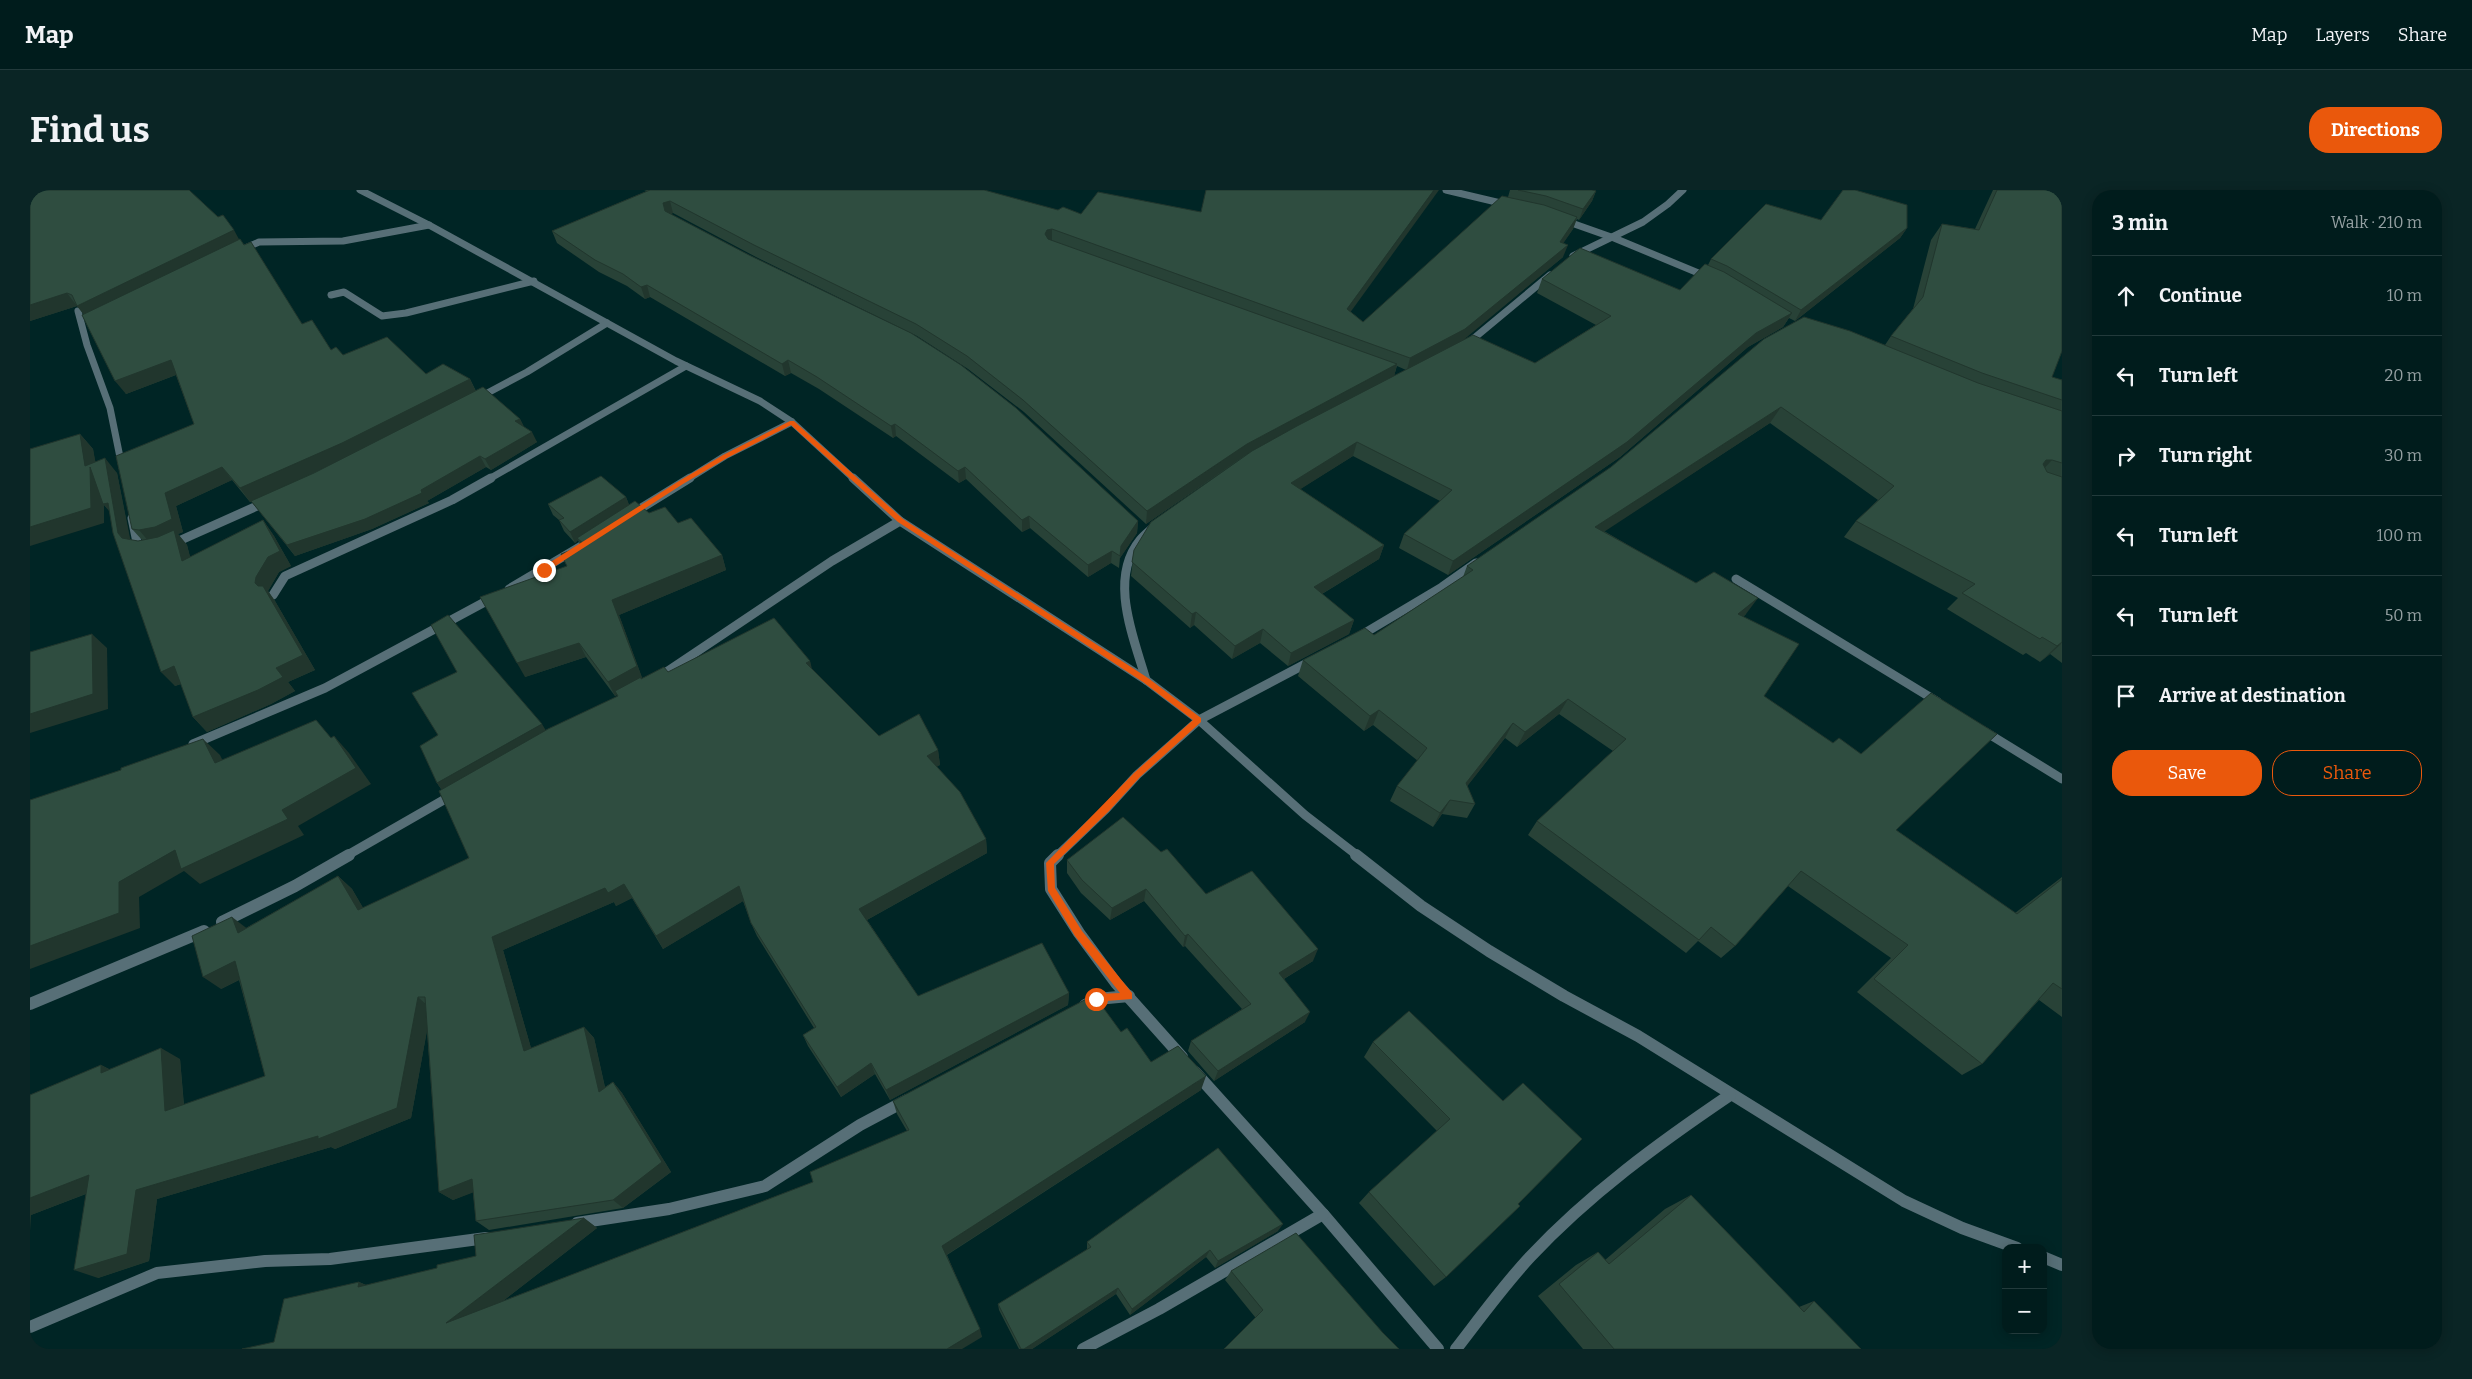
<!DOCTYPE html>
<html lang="en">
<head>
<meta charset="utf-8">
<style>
  body { margin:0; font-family:Bitter,serif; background:#0a2525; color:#f1f3f6 }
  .controls { position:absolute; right:15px; bottom:15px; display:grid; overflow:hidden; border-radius:10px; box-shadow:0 2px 12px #0003 }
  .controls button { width:45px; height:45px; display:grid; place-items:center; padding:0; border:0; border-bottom:1px solid #223a3b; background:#001c1c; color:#f1f3f6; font:25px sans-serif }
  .stop { position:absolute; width:15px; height:15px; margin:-11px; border:4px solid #ea580c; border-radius:50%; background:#fff }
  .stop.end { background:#ea580c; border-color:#fff; box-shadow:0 1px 5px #0008 }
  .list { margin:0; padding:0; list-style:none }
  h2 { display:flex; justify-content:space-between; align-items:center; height:65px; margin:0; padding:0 20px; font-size:21px }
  h2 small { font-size:16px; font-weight:400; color:#95a1a3 }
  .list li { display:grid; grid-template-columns:32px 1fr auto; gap:15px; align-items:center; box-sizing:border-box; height:80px; padding:0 20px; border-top:1px solid #223a3b }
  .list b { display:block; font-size:19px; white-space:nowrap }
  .list em { font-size:16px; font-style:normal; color:#95a1a3 }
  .actions { display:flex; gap:10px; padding:15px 20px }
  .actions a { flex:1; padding:11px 0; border:1px solid #ea580c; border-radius:20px; text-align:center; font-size:18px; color:#ea580c }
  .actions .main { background:#ea580c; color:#fff }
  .icon { flex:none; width:28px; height:28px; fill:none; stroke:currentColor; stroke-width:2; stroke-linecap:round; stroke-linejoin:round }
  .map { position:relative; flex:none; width:2032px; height:1159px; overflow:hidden; border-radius:20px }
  header { display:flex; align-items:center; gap:30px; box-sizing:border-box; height:70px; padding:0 25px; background:#001c1c; border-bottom:1px solid #223a3b }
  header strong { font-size:24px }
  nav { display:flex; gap:28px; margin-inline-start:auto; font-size:18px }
  .intro { display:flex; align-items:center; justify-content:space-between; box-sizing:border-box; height:120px; padding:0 30px }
  h1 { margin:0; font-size:35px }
  .button { padding:12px 22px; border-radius:20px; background:#ea580c; color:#fff; font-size:18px; font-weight:700 }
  main { display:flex; gap:30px; padding:0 30px }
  aside { flex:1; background:#001c1c; border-radius:20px; box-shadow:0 2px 12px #0003 }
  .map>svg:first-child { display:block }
</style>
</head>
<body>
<header>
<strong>Map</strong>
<nav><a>Map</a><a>Layers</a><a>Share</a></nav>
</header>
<div class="intro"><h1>Find us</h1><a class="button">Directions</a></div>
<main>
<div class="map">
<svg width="2032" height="1159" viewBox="0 0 2032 1159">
  <rect width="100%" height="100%" fill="#002525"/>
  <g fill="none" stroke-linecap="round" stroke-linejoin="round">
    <g stroke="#576f77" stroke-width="7">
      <polyline points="330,0 399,35 646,171 730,211 762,232 824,289"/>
      <polyline points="1416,0 1479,15"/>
      <polyline points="1533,30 1584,48 1678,87"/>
      <polyline points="211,60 229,52 313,51 399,35"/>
      <polyline points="1543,66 1613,32 1638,14 1653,0"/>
      <polyline points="301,105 314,102 352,126 376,123 504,91"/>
      <polyline points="48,121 57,155 80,218 92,277"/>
      <polyline points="1437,154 1520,85"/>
      <polyline points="448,208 497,182 577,133"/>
      <polyline points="459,289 656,176"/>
      <polyline points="658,289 695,266 762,232"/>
    </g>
    <g stroke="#576f77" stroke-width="9">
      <polyline points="823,288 870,331 1116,490 1169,530 1275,625 1328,666"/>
      <polyline points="600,325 660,288"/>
      <polyline points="102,328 108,357 113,360"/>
      <polyline points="142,354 236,312"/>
      <polyline points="1706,389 1908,512"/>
      <polyline points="479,399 563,349"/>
      <polyline points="243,405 255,386 422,310 461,288"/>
      <polyline points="1328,447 1412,397 1446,373"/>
      <polyline points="626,489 802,371 870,331"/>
      <path d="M1116,490C1104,448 1078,389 1110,350C1115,344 1122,339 1127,334"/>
      <polyline points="1954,541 2032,589"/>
      <polyline points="163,554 295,498 464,407"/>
      <polyline points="316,666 424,604"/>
      <polyline points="1027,666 1076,619 1107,585 1169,530 1281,471"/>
    </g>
    <g stroke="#576f77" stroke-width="12">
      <polyline points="1028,665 1020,673 1021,699 1049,743 1086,793 1152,867"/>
      <polyline points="1326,665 1391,716 1459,761 1534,806 1608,846 1874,1011 1932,1038 1987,1058"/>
      <polyline points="192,732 265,696 319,665"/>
      <polyline points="0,814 174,741"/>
      <polyline points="1055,815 1067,809 1099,806"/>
      <polyline points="1165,882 1293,1024 1408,1159"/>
      <polyline points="547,1033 639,1019 735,996 830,935 877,910"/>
      <polyline points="2013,1067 2032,1075"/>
      <polyline points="0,1137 127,1083 235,1071 300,1069 456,1048"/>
      <polyline points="1053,1159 1129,1119 1293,1024"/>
      <path d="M1426,1159C1450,1128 1473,1096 1500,1067C1559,1004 1629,953 1700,905"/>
    </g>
  </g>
  <g fill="#284237" fill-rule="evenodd">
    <polygon points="0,0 209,49 272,134 301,160 313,165 396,184 440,189 446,201 490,229 494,237 507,252 461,280 456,277 397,311 399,313 342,339 265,366 221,311 288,281 220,312 202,290 146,316 153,342 148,344 157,355 160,367 233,330 244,346 261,376 249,382 238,401 245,411 285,480 258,492 265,501 241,514 177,542 163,527 151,494 145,496 80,321 74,315 74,333 50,244 63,259 65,272 87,283 100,350 108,351 112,350 102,339 164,234 146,185 96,204 54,124 47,116 0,131"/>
    <path d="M614,0H954L1321,122L1333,132L1478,7L1480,0H1562L1566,1L1562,11L1549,30L1547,29L1543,39L1533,53V67L1431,151L1505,173L1566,135L1507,103L1512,89L1650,100L1678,75L1681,69L1791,30L1877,38L1870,48L1765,131L1759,128L1753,137L1718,157L1590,267L1418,385L1369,358L1374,344L1410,311L1323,266L1270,299L1354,355L1349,369L1292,404L1324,430L1319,444L1258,476L1230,453L1202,469L1164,435L1160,438L1101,386L1104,360L1217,265L1116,334L994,222L938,179L887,146L726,67L643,23L641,24L1108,331L1107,343L1090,368L1089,378L1081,373L1058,387L1000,338L992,342L936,289L929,293L866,246L863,248L789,199L761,183L755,186L620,107L615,109L597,96L569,82L527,53L522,41L617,1ZM1367,176L1376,180L1364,186Z"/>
    <polygon points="1963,0 2032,0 2032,161 2022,187 2032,190 2032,473 2020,464 2010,472 1996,463 1993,465 1917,419 1928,408 1814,347 1826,331 1848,310 1740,233 1574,341 1716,424 1713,427 1734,506 1866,640 1985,723 2032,687 2032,827 2009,810 1952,874 1932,885 1827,802 1861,768 1758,696 1705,756 1691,768 1668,751 1656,763 1498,645 1507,631 1583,561 1529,524 1487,557 1475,548 1437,596 1445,614 1437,628 1412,624 1403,637 1360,611 1367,596 1388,571 1343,535 1334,541 1268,486 1273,470 1344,445 1433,387 1437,376 1855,155 1861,146 1883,119 1901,50 1912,34 1945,39"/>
    <polygon points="596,307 599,315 619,323 648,333 692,365 696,380 589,425 612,488 638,482 780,471 781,478 849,546 908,560 910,575 907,576 956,649 957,663 837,730 888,806 1039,803 1038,815 860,910 845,884 811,907 778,856 773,845 784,838 727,746 721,733 713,711 633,759 602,708 586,716 584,712 473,760 501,858 554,837 564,848 575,897 583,892 592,903 641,982 593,1018 459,1040 446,1031 443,1002 423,1010 409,1002 397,840 381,928 305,959 301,957 127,1009 119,1071 68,1088 56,1004 1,1025 0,905 71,875 79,879 150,869 154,915 235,886 209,790 191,799 216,738 308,686 322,699 333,718 439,668 411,599 407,593 516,540 587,507 587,505 585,506 556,467 495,487 537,376 551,357 548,350 545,353 534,341 529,330 523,325 518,314"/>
    <polygon points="1037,670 1176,704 1283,771 1254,789 1275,832 1184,891 1158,861 1161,851 1212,819 1155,756 1153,757 1114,711 1080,730 1051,703 1037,683"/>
    <polygon points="1379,821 1488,1014 1416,1087 1404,1096 1329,1013 1339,1002 1407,941 1334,867 1343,852"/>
    <polygon points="1091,842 1121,872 1171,900 917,1065 952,1147 244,1152 329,1092 336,1095 407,1078 446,1066 554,1028 567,1038 473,1111 783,992 877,941 867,924 863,911"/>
    <polygon points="1661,1005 1769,1117 1784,1111 1831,1159 1553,1159 1508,1106 1546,1075 1568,1062 1575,1070 1635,1019"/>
    <polygon points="1248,1041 1185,1078 1176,1067 1100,1125 1086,1104 1002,1159 989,1159 969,1120 968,1114 1057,1060 1057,1052"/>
    <polygon points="1201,1081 1353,1143 1225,1127 1195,1090"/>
  </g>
  <g fill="#21362d">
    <polygon points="1404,0 1409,0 1314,131 1317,119"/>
    <polygon points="1566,1 1562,11 1549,30 1553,19"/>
    <polygon points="640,11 643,23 637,25 633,13"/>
    <polygon points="1547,27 1543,39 1526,64 1530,52"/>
    <polygon points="1877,38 1870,48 1765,131 1771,120"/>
    <polygon points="1022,39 1022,51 1017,52 1015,44 1017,40"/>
    <polygon points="204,40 211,53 57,129 47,116"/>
    <polygon points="1538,55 1533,67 1431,152 1377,180 1380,168"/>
    <polygon points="617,95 620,107 615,109 611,97"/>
    <polygon points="37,103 47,116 0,131 0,115"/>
    <polygon points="1762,123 1753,137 1718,157 1590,267 1418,385 1423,371 1726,143"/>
    <polygon points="141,170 151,183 96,204 85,191"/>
    <polygon points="758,170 761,183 755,186 752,174"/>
    <polygon points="1367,174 1364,187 1214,266 1116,334 1117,321 1217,254"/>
    <polygon points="440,189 446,202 320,266 220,312 210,298"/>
    <polygon points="1751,217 1740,233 1557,353 1565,337"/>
    <polygon points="490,229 495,239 485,231"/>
    <polygon points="865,234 866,246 863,248 861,236"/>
    <polygon points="502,242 507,252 461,280 455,269"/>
    <polygon points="50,244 63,259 68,285 75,268 87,283 102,358 88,343 85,328 74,315 74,333 0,356 0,337 55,276"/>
    <polygon points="1327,252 1323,266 1258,307 1261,293"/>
    <polygon points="450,266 456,277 397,311 399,313 342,339 265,366 257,355 391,300"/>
    <polygon points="2016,270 2022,270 2007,286"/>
    <polygon points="192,277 202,290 146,316 153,342 148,344 157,355 165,386 152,371 120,353 109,340 135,303"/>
    <polygon points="935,277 936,289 929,293 928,281"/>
    <polygon points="596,307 600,317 547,348 548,350 545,353 540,342"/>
    <polygon points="999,326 1000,338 992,342 992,330"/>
    <polygon points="233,330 244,346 261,376 249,382 238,401 245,411 285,480 258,492 265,501 241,514 177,542 163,527 246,478 237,408 225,393"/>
    <polygon points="1108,331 1107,343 1090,368 1089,378 1091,356"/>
    <polygon points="1354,355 1349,369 1280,411 1284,397"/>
    <polygon points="1082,361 1081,373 1058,387 1058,375"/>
    <polygon points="692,365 696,380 589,425 613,490 585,501 587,505 585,506 578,492 582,410"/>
    <polygon points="1728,408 1716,424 1697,440 1708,424"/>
    <polygon points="1166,422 1164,435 1160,438 1162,424"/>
    <polygon points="1324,430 1319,444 1258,476 1261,463"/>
    <polygon points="1233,439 1230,453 1202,469 1205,456"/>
    <polygon points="62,444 77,458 78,519 0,543 0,524"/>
    <polygon points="549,453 556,467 495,487 487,473"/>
    <polygon points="2032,453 2020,464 2010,472 2027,456"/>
    <polygon points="780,471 784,487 776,473"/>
    <polygon points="144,476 158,491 145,496 131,482"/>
    <polygon points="1538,509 1529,524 1487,557 1495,542"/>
    <polygon points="1349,520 1343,535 1334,541 1340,526"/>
    <polygon points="1483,533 1475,548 1428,608 1436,593"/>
    <polygon points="512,534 518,544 414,603 407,593"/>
    <polygon points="304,546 319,563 341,594 268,636 274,645 170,694 154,681 109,707 110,738 0,779 0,756 89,692 145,660 252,620"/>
    <polygon points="173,549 190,565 202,590 185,573"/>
    <polygon points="908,560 910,575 899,580 897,566"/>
    <polygon points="1420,610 1412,624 1403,637 1410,623"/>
    <polygon points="956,649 957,663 833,732 829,719"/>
    <polygon points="308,686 322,699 342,733 328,720"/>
    <polygon points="594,694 602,708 586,716 584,712 473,760 505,872 494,861 462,747 575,698"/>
    <polygon points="709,696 715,710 633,759 626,746"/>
    <polygon points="1116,699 1114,711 1080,730 1082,718"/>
    <polygon points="202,727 219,740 208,743"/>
    <polygon points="1158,744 1155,756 1153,757 1155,746"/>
    <polygon points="1288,759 1283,771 1245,794 1249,783"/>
    <polygon points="205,771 221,784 191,799 173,787"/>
    <polygon points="1039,803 1038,815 860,910 856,900"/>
    <polygon points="388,807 401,819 381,928 305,959 301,957 127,1009 119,1071 68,1088 44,1080 106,1000"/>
    <polygon points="1280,822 1275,832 1184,891 1188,881"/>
    <polygon points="554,837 564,848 578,912 569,902"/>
    <polygon points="131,858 150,869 155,931 135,921"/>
    <polygon points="841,873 845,884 811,907 807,897"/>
    <polygon points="71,875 92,886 71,883"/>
    <polygon points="1176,886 1171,900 916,1065 912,1056"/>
    <polygon points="583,892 592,903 641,982 593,1018 583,1010"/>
    <polygon points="59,985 81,994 1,1025 0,1041 0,1008"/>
    <polygon points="442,989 455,998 423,1010 409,1002"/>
    <polygon points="554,1028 567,1038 434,1141 416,1133"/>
    <polygon points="1253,1034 1248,1041 1185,1078 1188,1071"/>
    <polygon points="1180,1060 1176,1067 1100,1125 1102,1119"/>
    <polygon points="329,1092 350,1101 328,1097"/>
    <polygon points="1088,1098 1086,1104 1002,1159 994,1159"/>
    <polygon points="950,1139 952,1147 932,1159 917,1159"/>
  </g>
  <g fill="#2f4d40" stroke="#21362d">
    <polygon points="0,0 159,0 188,27 193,25 204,40 47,116 42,105 37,103 0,115"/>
    <polygon points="620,0 954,0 1028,20 1033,17 1051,24 1068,2 1171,22 1176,0 1404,0 1317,119 1333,132 1472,6 1514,15 1547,27 1530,52 1538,55 1435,139 1380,168 1022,39 1017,40 1015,44 1018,49 1367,174 1217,254 1117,321 993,210 937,166 886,134 724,55 640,11 633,13 635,21 719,65 881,143 931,175 986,218 1108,331 1091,356 1090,366 1082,361 1058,375 999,326 992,330 935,277 928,281 865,234 861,236 787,187 758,170 752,174 617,95 611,97 593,84 565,70 522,41"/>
    <polygon points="1488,0 1562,0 1566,1 1553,19 1516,6"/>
    <polygon points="1813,0 1825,0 1877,15 1877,38 1771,120 1697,76 1681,69 1736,14 1791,30"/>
    <polygon points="1967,0 2029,0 2032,4 2032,161 2022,187 2032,190 2032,210 1952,183 1861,146 1893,107 1912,34 1949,40"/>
    <polygon points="210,49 214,55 221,52 272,134 282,130 301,160 306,157 313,165 357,147 396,184 413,174 440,189 312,253 210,298 192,277 135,303 142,329 125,337 109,340 102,339 86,266 164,234 141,170 85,191 52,125"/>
    <polygon points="1550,58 1650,100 1675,74 1694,82 1762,123 1726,143 1597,252 1423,371 1374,344 1422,300 1327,252 1261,293 1354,355 1284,397 1324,430 1261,463 1233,439 1205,456 1166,422 1162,424 1102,372 1104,360 1121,332 1222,261 1267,236 1443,145 1505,173 1581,126 1512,89"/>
    <polygon points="1774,127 1820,141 1948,193 2032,221 2032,273 2022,270 2016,270 2013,274 2017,282 2032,287 2032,452 2027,456 2012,447 2010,449 1932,403 1945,394 1826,331 1864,296 1751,217 1565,337 1666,393 1684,382 1728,408 1708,424 1769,454 1734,506 1803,553 1809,548 1831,564 1901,503 1967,544 1866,640 1987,724 2032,689 2032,799 2023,793 1952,874 1844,789 1878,755 1771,681 1705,756 1681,737 1669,750 1507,631 1596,549 1538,509 1495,542 1483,533 1436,593 1445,614 1420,610 1410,623 1367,596 1397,558 1349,520 1340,526 1273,470 1335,438 1344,445 1443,380 1437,376 1581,277 1734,149"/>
    <polygon points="453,197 490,229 485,231 502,242 455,269 450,266 391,300 392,303 335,329 257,355 221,311 284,283"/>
    <polygon points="50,244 55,276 75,268 88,343 92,348 108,351 128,347 144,340 152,371 233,330 250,361 238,367 226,387 225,393 228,396 233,396 273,465 246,478 253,487 228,500 163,527 144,476 131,482 83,343 78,313 73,314 60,277 61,318 0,337 0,259"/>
    <polygon points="571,286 596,307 540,342 529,330 534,328 518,314"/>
    <polygon points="605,311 619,323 635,317 648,333 661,328 692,365 582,410 607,476 578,492 549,453 487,473 450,407 537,376 531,364 555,355 547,348"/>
    <polygon points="418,425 512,534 407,593 390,556 408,545 382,503 427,482 401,435"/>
    <polygon points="744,428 780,471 776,473 849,546 889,524 908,560 897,566 930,602 956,649 829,719 888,806 1012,753 1039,803 856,900 841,873 807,897 773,845 786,837 721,733 709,696 626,746 594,694 578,703 575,698 462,747 494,861 554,837 569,902 583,892 632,972 583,1010 446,1031 442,989 409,1002 395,807 388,807 367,918 288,949 288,946 106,1000 97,1064 44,1080 59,985 0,1008 0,905 71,875 71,883 131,858 135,921 235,886 205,771 173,787 162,746 202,727 208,743 308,686 328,720 439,668 409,601 518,539 588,506 585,501 611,487 611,489 634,477 638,482"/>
    <polygon points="62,444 63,504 0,524 0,462"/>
    <polygon points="286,530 301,548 304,546 326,578 252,620 258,629 151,679 145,660 89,692 89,723 0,756 0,610 91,580 91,578 173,549 185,573"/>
    <polygon points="1093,627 1131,662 1137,659 1176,704 1222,681 1288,759 1249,783 1280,822 1188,881 1161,851 1221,814 1158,744 1155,746 1116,699 1082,718 1052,690 1037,670"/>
    <polygon points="1064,805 1091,842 1097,838 1121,872 1148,856 1176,886 912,1056 950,1139 917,1159 212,1159 244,1152 254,1109 329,1092 328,1097 407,1078 407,1075 446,1066 444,1045 554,1028 416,1133 783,992 780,982 879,940 863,911"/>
    <polygon points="1379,821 1473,911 1493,893 1552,949 1488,1014 1490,1016 1416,1087 1339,1002 1420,929 1343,852"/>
    <polygon points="1188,958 1253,1034 1188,1071 1180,1060 1102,1119 1088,1098 994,1159 991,1159 968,1114 1061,1057 1057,1052"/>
    <polygon points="1661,1005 1774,1122 1784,1111 1831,1159 1584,1159 1529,1094 1568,1062 1579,1074"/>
    <polygon points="1266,1043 1353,1143 1369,1159 1194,1159 1233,1120 1201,1081"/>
  </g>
  <polygon fill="#ea580c" points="760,231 764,231 873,329 1118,488 1171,528 1171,532 1110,587 1079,621 1024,674 1025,698 1052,741 1102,803 1102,809 1063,812 1063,806 1066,804 1090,803 1045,746 1018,701 1016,673 1104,583 1163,530 1113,492 868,332 761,235 697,268 653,294 516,382 511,382 511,378 649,291 693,265"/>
</svg>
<div class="controls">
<button>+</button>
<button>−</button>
</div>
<div class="stop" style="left:1066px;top:809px"></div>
<div class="stop end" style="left:514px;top:380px"></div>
</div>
<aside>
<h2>3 min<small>Walk · 210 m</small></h2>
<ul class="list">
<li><svg class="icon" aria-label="ahead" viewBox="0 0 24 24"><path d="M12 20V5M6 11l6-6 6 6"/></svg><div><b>Continue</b></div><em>10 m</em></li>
<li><svg class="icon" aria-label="left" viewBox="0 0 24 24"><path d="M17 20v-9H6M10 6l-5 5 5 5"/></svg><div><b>Turn left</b></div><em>20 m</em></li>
<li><svg class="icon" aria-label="right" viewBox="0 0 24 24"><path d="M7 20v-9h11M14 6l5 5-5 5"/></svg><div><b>Turn right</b></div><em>30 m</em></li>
<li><svg class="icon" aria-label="left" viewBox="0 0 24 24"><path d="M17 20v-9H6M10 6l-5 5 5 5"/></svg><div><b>Turn left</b></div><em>100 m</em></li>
<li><svg class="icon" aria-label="left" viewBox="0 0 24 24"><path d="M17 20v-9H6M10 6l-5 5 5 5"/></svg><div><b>Turn left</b></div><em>50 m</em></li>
<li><svg class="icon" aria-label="arrive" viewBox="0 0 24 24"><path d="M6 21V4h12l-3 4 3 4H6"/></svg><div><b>Arrive at destination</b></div></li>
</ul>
<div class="actions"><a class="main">Save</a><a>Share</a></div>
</aside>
</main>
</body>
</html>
